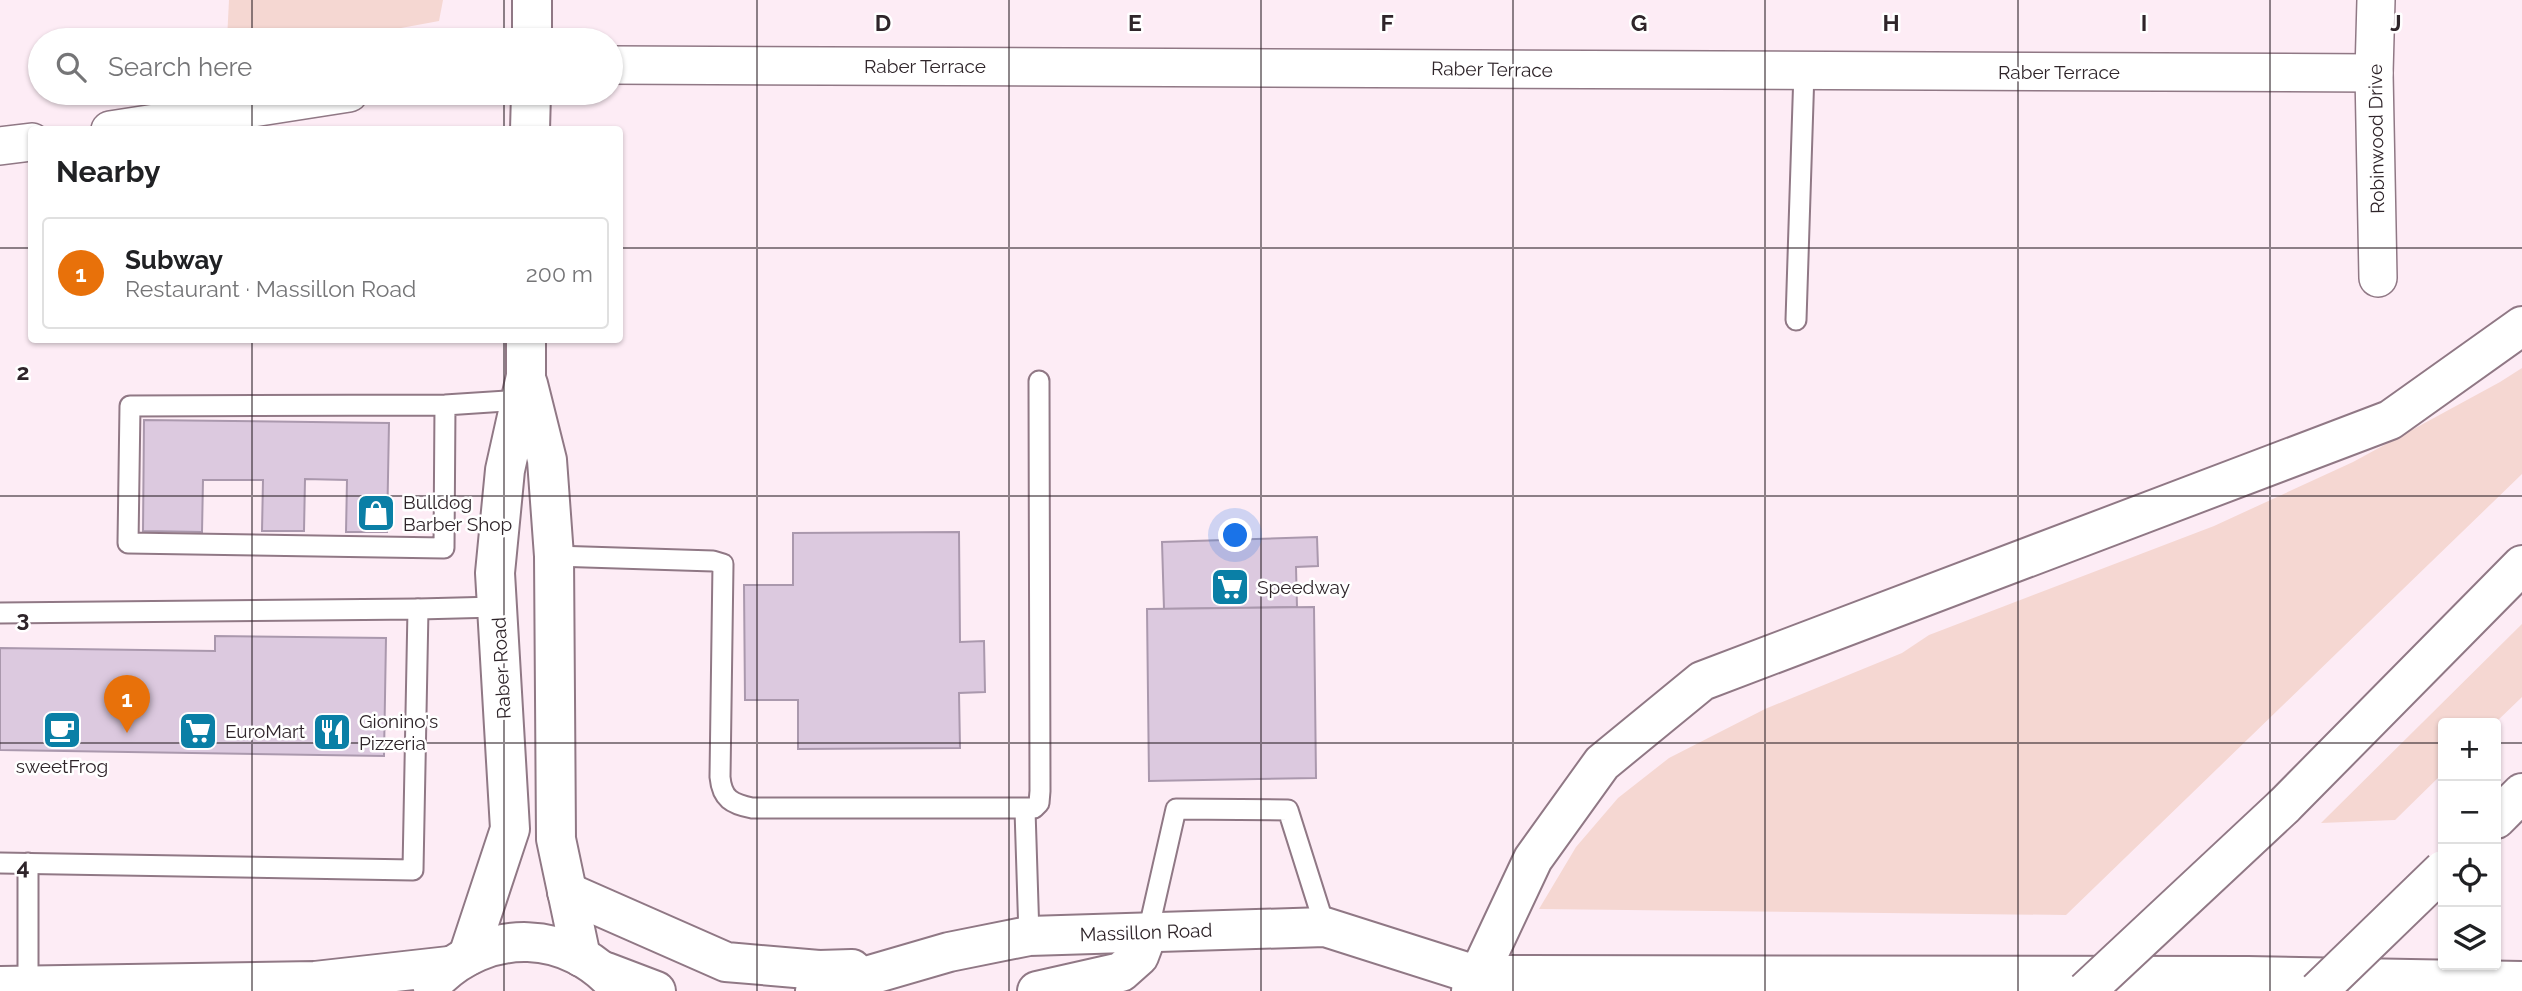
<!DOCTYPE html>
<html lang="en">
<head>
<meta charset="utf-8">
<style>
  body { margin:0; font-family:Raleway,sans-serif; background:#f6f6f6; color:#202124 }
  .controls { position:absolute; right:21px; bottom:21px; display:grid; overflow:hidden; border-radius:7px; box-shadow:0 2px 5px #0004 }
  .controls button { width:63px; height:63px; display:grid; place-items:center; padding:0; border:0; border-bottom:2px solid #e0e0e0; background:#fff; color:#202124; font:35px sans-serif }
  .you { position:absolute; left:1236px; top:536px; width:24px; height:24px; margin:-18px; border:5px solid #fff; border-radius:50%; background:#1a73e8; box-shadow:0 0 0 10px #1a73e833 }
  .badge { display:grid; place-items:center; width:46px; height:46px; border-radius:50%; background:#1a73e8; color:#fff; font-size:23px; font-weight:700 }
  .pin { position:absolute; translate:-50% -58px; filter:drop-shadow(0 2px 4px #0008) }
  .pin::after { content:''; position:absolute; top:37px; width:24px; height:21px; background:inherit; clip-path:polygon(0 0,100% 0,50% 100%) }
  .list { margin:0; padding:0; list-style:none }
  h2 { display:flex; justify-content:space-between; align-items:center; height:91px; margin:0; padding:0 28px; font-size:30px }
  h2 small { font-size:23px; font-weight:400; color:#757577 }
  .list li { display:grid; grid-template-columns:46px 1fr auto; gap:21px; align-items:center; box-sizing:border-box; height:112px; margin:0 14px 14px; padding:0 14px; border:2px solid #e0e0e0; border-radius:7px }
  .list b { display:block; font-size:26px; white-space:nowrap }
  .list p { margin:0; font-size:23px; white-space:nowrap; color:#757577 }
  .list em { font-size:23px; font-style:normal; color:#757577 }
  .icon { flex:none; width:38px; height:38px; fill:none; stroke:currentColor; stroke-width:2; stroke-linecap:round; stroke-linejoin:round }
  .map { position:relative; flex:none; width:2522px; height:991px; overflow:hidden }
  .search { position:absolute; background:#fff; box-shadow:0 2px 5px #0004; left:28px; top:28px; width:595px; height:77px; display:flex; align-items:center; gap:18px; box-sizing:border-box; padding:0 24px; border-radius:38px; color:#757577; font-size:26px }
  .panel { position:absolute; background:#fff; box-shadow:0 2px 5px #0004; left:28px; top:126px; width:595px; height:217px; border-radius:7px }
  .map>svg:first-child { display:block }
</style>
</head>
<body>
<div class="map">
<svg width="2522" height="991" viewBox="0 0 2522 991">
  <rect width="100%" height="100%" fill="#fdecf5"/>
  <g fill="#f5d7d2">
    <polygon points="229,0 443,0 439,21 336,40 227,40"/>
    <polygon points="2522,368 2522,474 2066,915 1539,909 1576,847 1618,798 1669,758 1765,709 1902,653 1929,635 2214,526 2353,462 2500,382"/>
    <polygon points="2522,624 2522,697 2495,723 2443,723 2443,773 2395,820 2321,823"/>
  </g>
  <g fill="#dcc9df" stroke="#aa98ad" stroke-width="2">
    <polygon points="144,420 389,423 387,532 346,532 347,480 305,479 304,531 262,531 263,480 203,480 202,532 143,531"/>
    <polygon points="959,532 960,642 984,641 985,692 959,693 960,748 798,749 798,700 745,700 744,585 793,585 793,533"/>
    <polygon points="1317,537 1318,566 1296,567 1297,607 1164,609 1162,542"/>
    <polygon points="1314,607 1316,778 1149,781 1147,609"/>
    <polygon points="215,636 386,638 384,756 0,750 0,648 215,651"/>
  </g>
  <g fill="none" stroke-linecap="round" stroke-linejoin="round">
    <defs>
      <g id="lane">
        <polyline points="1796,320 1804,71"/>
        <polyline points="445,405 444,548 128,543 130,406 445,405 521,400"/>
        <path d="M554,556L713,561L723,564L720,777C722,799 732,804 752,808H1034L1039,803L1040,791L1039,381"/>
        <polyline points="418,609 497,607"/>
        <polyline points="0,613 418,609 413,870 0,863"/>
        <polyline points="1025,810 1029,936"/>
        <polyline points="1148,932 1176,809 1288,810 1325,927"/>
        <polyline points="28,986 28,863"/>
      </g>
      <g id="street">
        <polyline points="2376,0 2374,73 2378,278"/>
        <polyline points="611,65 2374,73"/>
        <polyline points="110,130 349,93"/>
        <polyline points="0,146 32,142"/>
      </g>
      <g id="secondary">
        <polyline points="532,40 532,0"/>
        <polyline points="530,130 531,93"/>
        <polyline points="528,384 547,460 554,556 556,839 581,957"/>
        <polyline points="468,956 510,829 495,573 505,470 526,376 526,340"/>
      </g>
      <g id="primary">
        <polyline points="567,892 726,962 819,970 852,969"/>
        <polyline points="606,972 656,991"/>
        <path d="M432,984C486,926 571,928 621,991"/>
        <polyline points="0,986 315,981 449,966"/>
        <polyline points="815,991 949,952 1029,936 1325,927 1476,975 2248,976 2522,981"/>
        <polyline points="1037,991 1121,972 1139,956 1148,932"/>
      </g>
      <g id="highway">
        <polyline points="2284,806 2522,565"/>
        <polyline points="2496,819 2522,793"/>
        <polyline points="1471,991 1533,859 1602,763 1702,681 2390,420 2522,326"/>
      </g>
    </defs>
    <use href="#lane" stroke="#907885" stroke-width="23"/>
    <use href="#street" stroke="#907885" stroke-width="40"/>
    <use href="#secondary" stroke="#907885" stroke-width="42"/>
    <use href="#primary" stroke="#907885" stroke-width="42"/>
    <use href="#highway" stroke="#907885" stroke-width="42"/>
    <use href="#lane" stroke="#fff" stroke-width="19"/>
    <use href="#street" stroke="#fff" stroke-width="37"/>
    <use href="#secondary" stroke="#fff" stroke-width="38"/>
    <use href="#primary" stroke="#fff" stroke-width="38"/>
    <use href="#highway" stroke="#fff" stroke-width="38"/>
    <defs>
      <g id="highway-bridge">
        <polyline points="2086,991 2284,806"/>
        <polyline points="2318,991 2443,870"/>
      </g>
    </defs>
    <use href="#highway-bridge" stroke="#907885" stroke-width="42" stroke-linecap="butt"/>
    <use href="#highway-bridge" stroke="#fff" stroke-width="38"/>
  </g>
  <path fill="none" stroke="#2f252a" stroke-width="2" stroke-opacity="0.55" d="M252,0V40M504,0V40M757,0V991M1009,0V991M1261,0V991M1513,0V991M1765,0V991M2018,0V991M2270,0V991M252,93V130M504,93V130M0,248H32M620,248H2522M252,340V991M504,340V991M0,496H2522M0,743H2443M2496,743H2522"/>
  <defs>
    <symbol id="shop-square" viewBox="-11 -11 22 22"><rect x="-9" y="-9" width="18" height="18" rx="4" fill="#0a7fa6" stroke="#fff"/><path d="M-5-2.5h2.3a2.7 3.5 0 0 1 5.4 0H5L5.5 6h-11ZM-1.5-2.5h3a1.5 2.3 0 0 0-3 0Z" fill="#fff"/></symbol>
    <symbol id="supermarket-square" viewBox="-11 -11 22 22"><rect x="-9" y="-9" width="18" height="18" rx="4" fill="#0a7fa6" stroke="#fff"/><path d="M-6-5.5h2.5l.6 2H6L4.5 2H-2.5L-4.4-4H-6ZM-1.5 3.2a1.3 1.3 0 1 0 .1 0ZM3 3.2a1.3 1.3 0 1 0 .1 0Z" fill="#fff"/></symbol>
    <symbol id="cafe-square" viewBox="-11 -11 22 22"><rect x="-9" y="-9" width="18" height="18" rx="4" fill="#0a7fa6" stroke="#fff"/><path d="M-5.5-4.5H6V0H3Q3 3.5 0 3.5H-2.5Q-5.5 3.5-5.5 0ZM3-3.2v2h1.7v-2ZM-6 4.5H4V6H-6Z" fill="#fff"/></symbol>
    <symbol id="restaurant-square" viewBox="-11 -11 22 22"><rect x="-9" y="-9" width="18" height="18" rx="4" fill="#0a7fa6" stroke="#fff"/><path d="M-5-6h1v4h1v-4h1v4h1v-4h1v5L-1.5 .5V6h-2V.5L-5-1ZM5-6V6H3V1.5H1.5Q1.5-4 5-6Z" fill="#fff"/></symbol>
  </defs>
  <g fill-rule="evenodd">
    <use href="#shop-square" x="354" y="491" width="44" height="44"/>
    <use href="#supermarket-square" x="1208" y="565" width="44" height="44"/>
    <use href="#cafe-square" x="40" y="708" width="44" height="44"/>
    <use href="#supermarket-square" x="176" y="709" width="44" height="44"/>
    <use href="#restaurant-square" x="310" y="710" width="44" height="44"/>
  </g>
  <g text-anchor="middle" stroke-width="5" stroke-linejoin="round" paint-order="stroke">
    <g font-size="19" fill="#2f252a" stroke="#fff">
      <text x="925" y="73">Raber Terrace</text>
      <text transform="translate(1492 69) rotate(1)" y="7">Raber Terrace</text>
      <text x="2059" y="79">Raber Terrace</text>
      <text transform="translate(2376 139) rotate(-91)" y="7">Robinwood Drive</text>
      <text transform="translate(501 668) rotate(-93)" y="7">Raber Road</text>
      <text transform="translate(1146 932) rotate(-2)" y="7">Massillon Road</text>
    </g>
    <g font-size="19" fill="#2f252a" stroke="#fff" text-anchor="start">
      <text x="403" y="509">Bulldog<tspan x="403" dy="22">Barber Shop</tspan></text>
      <text x="1257" y="594">Speedway</text>
      <text x="359" y="728">Gionino's<tspan x="359" dy="22">Pizzeria</tspan></text>
      <text x="225" y="738">EuroMart</text>
      <text x="62" y="773" text-anchor="middle">sweetFrog</text>
    </g>
  </g>
  <g font-size="23" text-anchor="middle" font-weight="bold" fill="#2f252a" stroke="#fff" stroke-width="5" stroke-linejoin="round" paint-order="stroke">
    <text x="883" y="31">D</text>
    <text x="1135" y="31">E</text>
    <text x="1387" y="31">F</text>
    <text x="1639" y="31">G</text>
    <text x="1891" y="31">H</text>
    <text x="2144" y="31">I</text>
    <text x="2396" y="31">J</text>
    <text x="23" y="380">2</text>
    <text x="23" y="627">3</text>
    <text x="23" y="875">4</text>
  </g>
</svg>
<div class="controls">
<button>+</button>
<button>−</button>
<button><svg class="icon" aria-label="locate" viewBox="0 0 24 24"><circle cx="12" cy="12" r="6"/><path d="M12 2v4M12 18v4M2 12h4M18 12h4"/></svg></button>
<button><svg class="icon" aria-label="layers" viewBox="0 0 24 24"><path d="M12 4l9 5-9 5-9-5zM3 14l9 5 9-5"/></svg></button>
</div>
<div class="you"></div>
<div class="pin badge" style="left:127px;top:733px;background:#e8710a">1</div>
<div class="search"><svg class="icon" aria-label="search" viewBox="0 0 24 24"><circle cx="10" cy="10" r="6"/><path d="M15 15l6 6"/></svg>Search here</div>
<section class="panel">
<h2>Nearby<small></small></h2>
<ul class="list">
<li><span class="badge" style="background:#e8710a">1</span><div><b>Subway</b><p>Restaurant · Massillon Road</p></div><em>200 m</em></li>
</ul>
</section>
</div>
</body>
</html>
